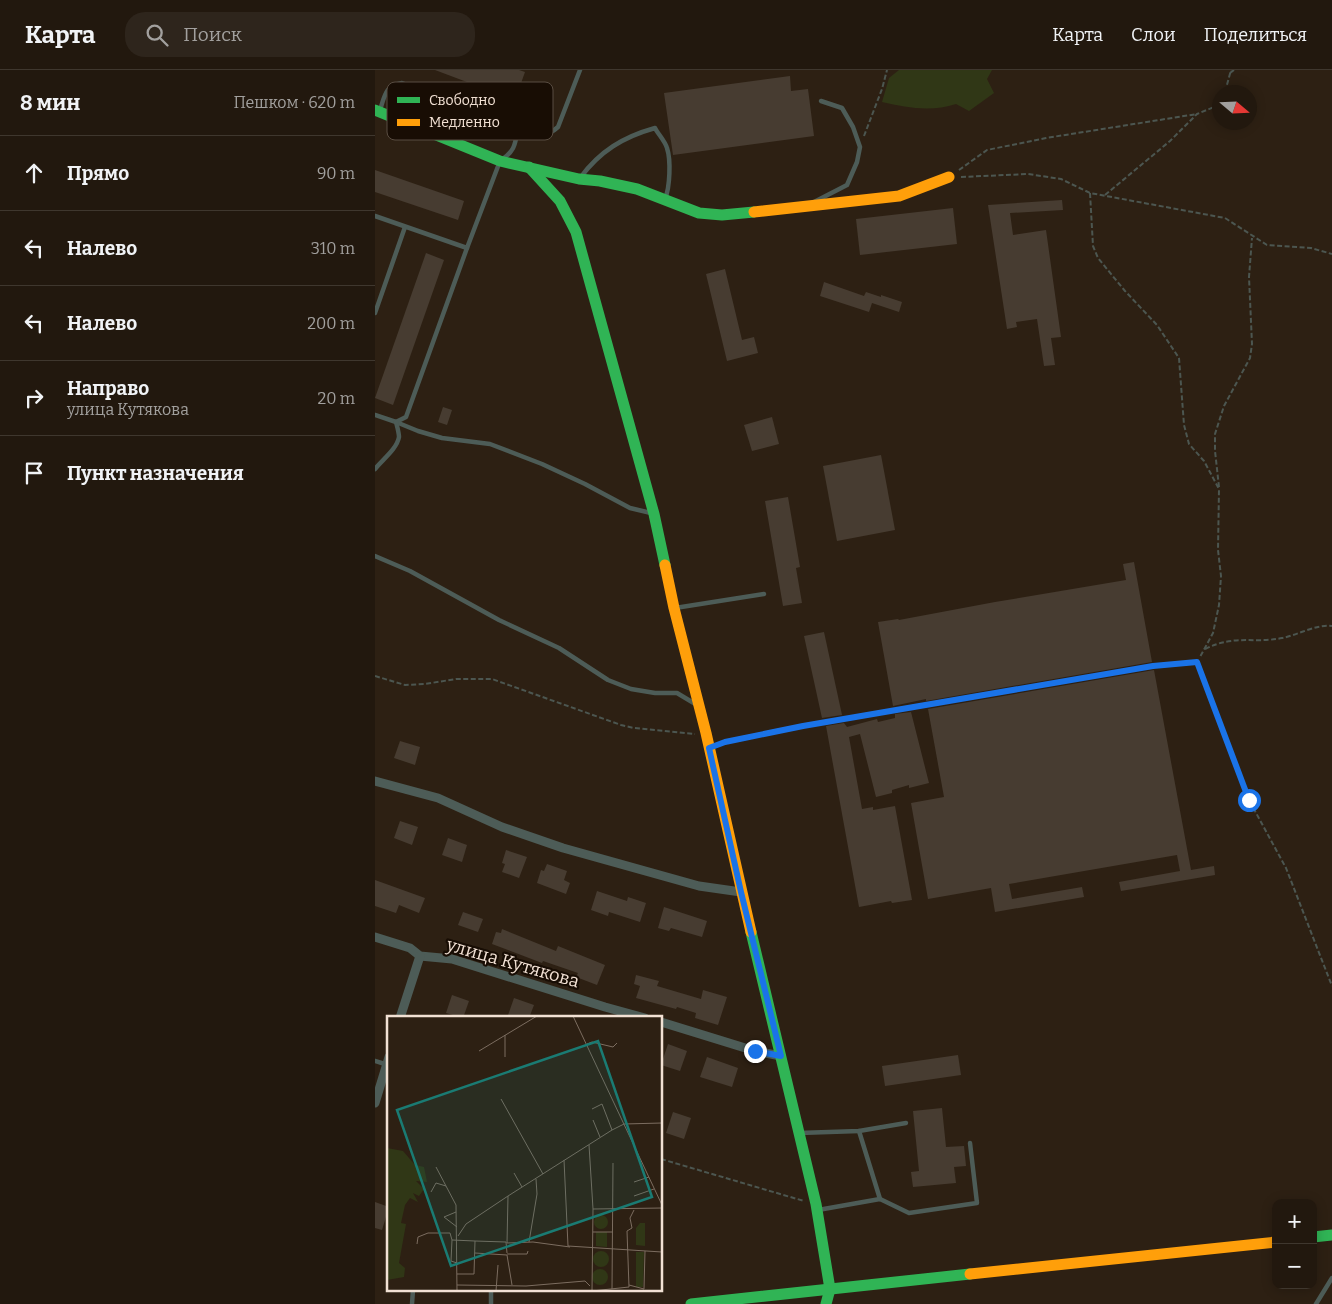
<!DOCTYPE html>
<html lang="ru">
<head>
<meta charset="utf-8">
<style>
  body { margin:0; font-family:Bitter,serif; background:#2e251c; color:#f1f3f6 }
  .controls { position:absolute; right:15px; bottom:15px; display:grid; overflow:hidden; border-radius:10px; box-shadow:0 2px 12px #0003 }
  .controls button { width:45px; height:45px; display:grid; place-items:center; padding:0; border:0; border-bottom:1px solid #3f372e; background:#22180e; color:#f1f3f6; font:25px sans-serif }
  .compass { position:absolute; left:837px; top:15px; width:45px; height:45px; border-radius:50%; background:#22180e; box-shadow:0 2px 12px #0003; rotate:109deg }
  .stop { position:absolute; width:15px; height:15px; margin:-11px; border:4px solid #1a73e8; border-radius:50%; background:#fff }
  .stop.end { background:#1a73e8; border-color:#fff; box-shadow:0 1px 5px #0008 }
  .list { margin:0; padding:0; list-style:none }
  h2 { display:flex; justify-content:space-between; align-items:center; height:65px; margin:0; padding:0 20px; font-size:21px }
  h2 small { font-size:16px; font-weight:400; color:#a2a09e }
  .list li { display:grid; grid-template-columns:32px 1fr auto; gap:15px; align-items:center; box-sizing:border-box; height:75px; padding:0 20px; border-top:1px solid #3f372e }
  .list b { display:block; font-size:19px; white-space:nowrap }
  .list p { margin:0; font-size:16px; white-space:nowrap; color:#a2a09e }
  .list em { font-size:16px; font-style:normal; color:#a2a09e }
  .icon { flex:none; width:28px; height:28px; fill:none; stroke:currentColor; stroke-width:2; stroke-linecap:round; stroke-linejoin:round }
  .map { position:relative; flex:none; width:957px; height:1234px; overflow:hidden }
  header { display:flex; align-items:center; gap:30px; box-sizing:border-box; height:70px; padding:0 25px; background:#22180e; border-bottom:1px solid #3f372e }
  header strong { font-size:24px }
  nav { display:flex; gap:28px; margin-inline-start:auto; font-size:18px }
  .search { width:350px; height:45px; background:#2e251c; display:flex; align-items:center; gap:12px; box-sizing:border-box; padding:0 18px; border-radius:20px; color:#a2a09e; font-size:19px }
  main { display:flex }
  aside { flex:1; background:#22180e }
  .map>svg:first-child { display:block }
</style>
</head>
<body>
<header>
<strong>Карта</strong>
<div class="search"><svg class="icon" aria-label="search" viewBox="0 0 24 24"><circle cx="10" cy="10" r="6"/><path d="M15 15l6 6"/></svg>Поиск</div>
<nav><a>Карта</a><a>Слои</a><a>Поделиться</a></nav>
</header>
<main>
<aside>
<h2>8 мин<small>Пешком · 620 m</small></h2>
<ul class="list">
<li><svg class="icon" aria-label="ahead" viewBox="0 0 24 24"><path d="M12 20V5M6 11l6-6 6 6"/></svg><div><b>Прямо</b></div><em>90 m</em></li>
<li><svg class="icon" aria-label="left" viewBox="0 0 24 24"><path d="M17 20v-9H6M10 6l-5 5 5 5"/></svg><div><b>Налево</b></div><em>310 m</em></li>
<li><svg class="icon" aria-label="left" viewBox="0 0 24 24"><path d="M17 20v-9H6M10 6l-5 5 5 5"/></svg><div><b>Налево</b></div><em>200 m</em></li>
<li><svg class="icon" aria-label="right" viewBox="0 0 24 24"><path d="M7 20v-9h11M14 6l5 5-5 5"/></svg><div><b>Направо</b><p>улица Кутякова</p></div><em>20 m</em></li>
<li><svg class="icon" aria-label="arrive" viewBox="0 0 24 24"><path d="M6 21V4h12l-3 4 3 4H6"/></svg><div><b>Пункт назначения</b></div></li>
</ul>
</aside>
<div class="map">
<svg width="957" height="1234" viewBox="0 0 957 1234">
  <rect width="100%" height="100%" fill="#2d2013"/>
  <path fill="#303716" d="M524,0H617L612,9L619,23L594,41L581,34C557,42 532,38 507,32L514,8Z"/>
  <g fill="#473c31">
    <polygon points="60,0 144,0 150,2 140,30"/>
    <polygon points="415,6 416,21 433,19 439,66 298,85 289,23"/>
    <polygon points="0,100 89,131 83,150 0,122"/>
    <polygon points="687,130 688,140 635,143 638,165 671,160 686,267 676,268 680,295 669,296 662,249 641,252 642,257 632,259 613,135"/>
    <polygon points="578,138 582,174 485,185 481,149"/>
    <polygon points="51,183 69,190 18,335 0,328"/>
    <polygon points="350,199 367,270 379,267 383,283 352,291 331,204"/>
    <polygon points="449,212 489,226 491,222 506,227 506,225 527,232 524,242 497,233 494,242 445,226"/>
    <polygon points="68,337 77,340 72,355 63,352"/>
    <polygon points="397,347 404,374 377,381 369,355"/>
    <polygon points="506,385 520,460 462,471 448,396"/>
    <polygon points="413,427 425,497 421,498 427,533 408,536 390,431"/>
    <polygon points="759,492 777,592 551,631 551,629 518,636 503,552 523,549 524,550 620,532 751,510 748,494"/>
    <polygon points="449,562 467,645 447,648 429,566"/>
    <polygon points="779,600 816,800 839,796 840,805 746,821 744,812 805,801 802,785 634,814 637,829 707,817 709,827 620,842 616,818 553,829 536,733 569,727 553,639"/>
    <polygon points="536,642 554,713 534,718 534,715 517,720 517,723 501,727 485,664 474,667 487,739 498,737 498,740 520,736 537,830 517,833 516,831 484,837 451,656 469,653 472,657 502,649 503,652 520,648 520,644"/>
    <polygon points="25,671 45,677 40,695 19,688"/>
    <polygon points="25,751 43,757 37,775 19,768"/>
    <polygon points="73,768 92,775 87,792 67,785"/>
    <polygon points="131,780 152,787 144,808 127,802 130,794 127,793"/>
    <polygon points="172,794 192,801 189,810 195,813 191,824 162,813 166,800 169,801"/>
    <polygon points="0,810 50,828 44,843 24,835 21,843 0,836"/>
    <polygon points="222,821 252,831 253,827 271,833 265,852 234,842 233,846 216,840"/>
    <polygon points="289,837 332,851 327,867 296,858 294,861 283,858"/>
    <polygon points="88,842 108,849 103,862 83,855"/>
    <polygon points="127,859 181,881 183,876 230,895 222,915 201,907 203,903 168,891 167,893 117,874 121,862 126,863"/>
    <polygon points="261,905 284,911 282,916 326,929 328,920 352,927 343,955 320,948 321,943 302,937 301,939 261,928 265,916 259,914"/>
    <polygon points="77,925 94,931 88,948 71,943"/>
    <polygon points="139,928 159,935 154,948 132,948"/>
    <polygon points="293,974 312,981 305,1001 286,995"/>
    <polygon points="583,985 586,1005 510,1016 507,996"/>
    <polygon points="332,987 363,998 357,1017 325,1007"/>
    <polygon points="567,1038 571,1077 589,1076 591,1096 579,1097 581,1113 538,1117 536,1102 544,1101 538,1041"/>
    <polygon points="298,1042 316,1048 309,1069 291,1063"/>
    <polygon points="0,1132 14,1137 7,1160 0,1158"/>
  </g>
  <g fill="none" stroke-linecap="round" stroke-linejoin="round">
    <g stroke="#4c5650" stroke-width="2" stroke-dasharray="5 2.5" stroke-linecap="butt">
      <polyline points="855,3 859,0"/>
      <polyline points="850,22 856,0"/>
      <polyline points="489,66 507,19 512,0"/>
      <polyline points="584,100 612,80 671,68 822,44"/>
      <polyline points="586,107 653,104 686,109 715,123 850,148 892,175 936,178 957,184"/>
      <polyline points="715,123 718,176 723,188 750,221 782,255 804,288 809,355 814,374 829,391 844,419 843,480 846,506 844,535 838,563 825,587"/>
      <polyline points="730,125 795,71 822,44 844,35"/>
      <polyline points="844,417 840,381 840,364 849,336 875,288 877,274 874,207 877,168"/>
      <path d="M830,579C860,564 878,574 907,568C923,565 941,554 957,556"/>
      <polyline points="824,598 874,730 911,798 957,916"/>
      <polyline points="0,606 30,615 50,614 81,609 117,609 246,655 259,658 320,664"/>
      <polyline points="286,1089 429,1131"/>
    </g>
    <g stroke="#4d5c57" stroke-width="4.5">
      <path d="M5,40C10,25 10,16 27,13L143,58"/>
      <path d="M205,108C225,81 248,67 280,58C283,64 290,71 292,78C296,90 295,117 290,129"/>
      <polyline points="439,132 472,115 482,92 485,77 478,57 467,38 446,31"/>
      <path d="M0,146L92,178L125,91C140,81 140,75 143,58C159,62 169,70 183,57L205,0"/>
      <polyline points="0,243 30,157"/>
      <polyline points="0,345 21,352 31,347 92,178"/>
      <polyline points="21,352 43,361 67,368 115,374 167,394 210,414 255,438 276,443"/>
      <path d="M0,399C7,390 22,379 24,367C24,363 22,356 21,352"/>
      <polyline points="0,486 35,501 124,550 184,578 233,610 256,619 280,623 302,623 322,635"/>
      <polyline points="300,538 389,524"/>
      <polyline points="335,678 350,672 428,656 778,596 822,592"/>
      <polyline points="0,991 13,995"/>
      <polyline points="484,1061 505,1129"/>
      <polyline points="424,1063 484,1061 531,1053"/>
      <polyline points="443,1140 505,1129 534,1143 602,1133 595,1073"/>
      <polyline points="37,1234 38,1220"/>
      <polyline points="116,1234 116,1220"/>
      <polyline points="941,1234 957,1208"/>
    </g>
    <g stroke="#4d5c57" stroke-width="9">
      <polyline points="0,711 63,728 127,757 188,778 324,816 366,822"/>
      <polyline points="0,867 35,878 45,886 77,889 230,937 270,948"/>
      <polyline points="25,948 45,886"/>
      <polyline points="286,952 380,981 406,986"/>
      <polyline points="0,1033 14,987"/>
    </g>
    <g stroke="#30b455" stroke-width="11">
      <polyline points="0,40 125,91 204,109 225,111 262,119 324,143 347,145 379,142"/>
      <polyline points="154,97 185,131 201,162 279,444 290,495"/>
      <polyline points="376,862 441,1134 455,1219 451,1234"/>
      <polyline points="938,1167 957,1165"/>
      <polyline points="316,1234 595,1204"/>
    </g>
    <g stroke="#ff9f0a" stroke-width="11">
      <polyline points="379,142 524,126 574,107"/>
      <polyline points="290,495 299,538 331,663 376,862"/>
      <polyline points="595,1204 901,1172"/>
    </g>
  </g>
  <g fill="none" stroke-linecap="round" stroke-linejoin="round">
    <polyline stroke="#1a73e8" stroke-width="6" points="380,981 406,986 366,822 334,678 350,672 428,656 778,596 822,592 874,730"/>
  </g>
  <g text-anchor="middle" stroke-width="4.5" stroke-linejoin="round" paint-order="stroke">
    <g font-size="18" fill="#f2e1d4" stroke="#180d04">
      <text transform="translate(138 893) rotate(16)" y="6">улица Кутякова</text>
    </g>
  </g>
  <g transform="translate(12 946)">
    <rect width="275" height="275" fill="#2d2013"/>
    <path d="M0,132L16,135L28,149L37,151L40,166L29,165L37,173L32,180L26,177L31,186L23,182L18,189L14,207L19,208L12,247L18,252L17,261L0,264ZM207 206a7 7 0 1 1 14 0a7 7 0 1 1-14 0ZM253,207H258V230L249,229V212ZM209,216H220V231L209,230ZM206 243a8 8 0 1 1 16 0a8 8 0 1 1-16 0ZM249,236H257L256,271H249ZM205 261a8 8 0 1 1 16 0a8 8 0 1 1-16 0Z" fill="#303716"/>
    <path fill="none" stroke="#7c6d60" stroke-width="1" d="M186,0L275,189M118,19V41M200,28L205,26L226,31L230,27M92,35L150,0M114,83L156,158M205,93L215,88L225,114M206,104L213,121M202,129L206,193L205,275L242,271L240,215L245,212L243,202L247,194M177,144L181,230L275,236M49,151L69,189L70,275M127,157L135,171M247,166L262,161M44,176L49,167L59,170M121,180L120,227L146,226L183,231M247,180L267,173M206,193L275,192M69,196L57,201L70,211M206,216H226M71,220L79,208L121,180L225,114L237,108L275,107M65,224L64,245L70,247M88,225L119,226L120,237M142,226L150,178L149,163M30,228L31,221L41,217H63L65,224L88,225L87,258H70M88,237L120,239L125,269M120,238H140L141,235M70,269L139,270L198,265L203,270M242,269L257,273L258,235M225,273L226,147M109,275L111,249"/>
    <path fill="#1a7b73" fill-opacity="0.15" stroke="#1a7b73" stroke-width="2.5" d="M211,25L265,181L64,250L10,94Z"/>
    <rect width="275" height="275" fill="none" stroke="#f2e1d4" stroke-width="2.5"/>
  </g>
  <rect x="12" y="12" width="166" height="58" rx="8" fill="#180d04" stroke="#594d42" stroke-width="1"/>
  <rect x="22" y="27" width="23" height="6" fill="#30b455"/>
  <rect x="22" y="49" width="23" height="7" fill="#ff9f0a"/>
  <g font-size="14" fill="#f2e1d4">
    <text x="54" y="35">Свободно</text>
    <text x="54" y="57">Медленно</text>
  </g>
</svg>
<div class="controls">
<button>+</button>
<button>−</button>
</div>
<svg class="compass" viewBox="-18 -18 36 36"><path d="M0-13l5 13h-10z" fill="#e53935"/><path d="M0 13l5-13h-10z" fill="#a2a09e"/></svg>
<div class="stop" style="left:874px;top:730px"></div>
<div class="stop end" style="left:380px;top:981px"></div>
</div>
</main>
</body>
</html>
